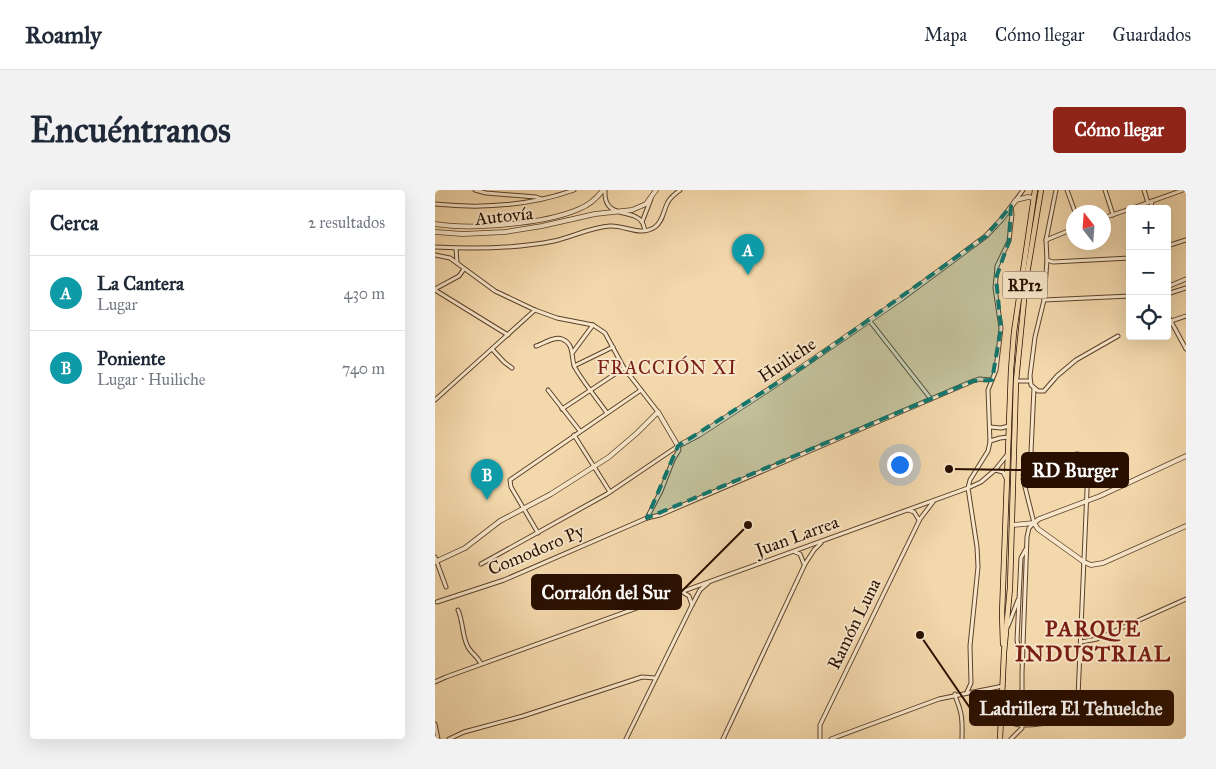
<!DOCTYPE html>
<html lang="es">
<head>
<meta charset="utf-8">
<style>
  body { margin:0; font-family:"IM FELL Great Primer",serif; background:#f2f2f3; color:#1f2937 }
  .controls { position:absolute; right:15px; top:15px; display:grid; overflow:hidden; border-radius:5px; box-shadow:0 5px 20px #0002 }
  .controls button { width:45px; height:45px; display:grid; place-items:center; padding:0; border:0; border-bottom:1px solid #e0e1e3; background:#fff; color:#1f2937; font:25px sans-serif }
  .compass { position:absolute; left:631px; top:15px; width:45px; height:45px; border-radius:50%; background:#fff; box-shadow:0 5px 20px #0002; rotate:343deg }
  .you { position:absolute; left:464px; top:274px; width:18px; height:18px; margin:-12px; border:4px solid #fff; border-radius:50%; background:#1a73e8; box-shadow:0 0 0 8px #1a73e833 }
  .badge { display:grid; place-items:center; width:32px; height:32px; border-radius:50%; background:#8f2418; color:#fff; font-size:16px; font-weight:700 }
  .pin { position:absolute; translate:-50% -41px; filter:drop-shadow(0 1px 2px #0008) }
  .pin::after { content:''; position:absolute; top:26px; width:18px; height:15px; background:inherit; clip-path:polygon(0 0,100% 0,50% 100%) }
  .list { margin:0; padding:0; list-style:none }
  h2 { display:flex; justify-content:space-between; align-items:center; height:65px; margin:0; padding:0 20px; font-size:21px }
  h2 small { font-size:16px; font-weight:400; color:#747a83 }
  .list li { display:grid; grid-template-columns:32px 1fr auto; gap:15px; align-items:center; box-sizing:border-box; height:75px; padding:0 20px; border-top:1px solid #e0e1e3 }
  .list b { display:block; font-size:19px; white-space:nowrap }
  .list p { margin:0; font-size:16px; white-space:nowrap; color:#747a83 }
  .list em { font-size:16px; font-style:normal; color:#747a83 }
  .icon { flex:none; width:28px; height:28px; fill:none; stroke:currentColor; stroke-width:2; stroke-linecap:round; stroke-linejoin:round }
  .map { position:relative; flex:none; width:751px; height:549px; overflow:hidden; border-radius:5px }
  header { display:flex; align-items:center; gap:30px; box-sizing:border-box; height:70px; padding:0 25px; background:#fff; border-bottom:1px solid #e0e1e3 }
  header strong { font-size:24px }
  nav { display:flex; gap:28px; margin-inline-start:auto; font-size:18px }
  .intro { display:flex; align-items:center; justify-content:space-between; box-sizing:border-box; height:120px; padding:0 30px }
  h1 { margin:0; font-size:35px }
  .button { padding:12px 22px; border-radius:5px; background:#8f2418; color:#fff; font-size:18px; font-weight:700 }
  main { display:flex; gap:30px; padding:0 30px }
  aside { flex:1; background:#fff; border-radius:5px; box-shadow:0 5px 20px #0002 }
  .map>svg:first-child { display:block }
</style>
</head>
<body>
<header>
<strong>Roamly</strong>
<nav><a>Mapa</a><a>Cómo llegar</a><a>Guardados</a></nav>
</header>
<div class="intro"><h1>Encuéntranos</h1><a class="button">Cómo llegar</a></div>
<main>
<aside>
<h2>Cerca<small>2 resultados</small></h2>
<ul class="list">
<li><span class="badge" style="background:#0f9aa8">A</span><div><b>La Cantera</b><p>Lugar</p></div><em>430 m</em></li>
<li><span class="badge" style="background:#0f9aa8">B</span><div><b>Poniente</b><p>Lugar · Huiliche</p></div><em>740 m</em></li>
</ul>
</aside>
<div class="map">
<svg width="751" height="549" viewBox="0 0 751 549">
  <rect width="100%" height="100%" fill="#f3d8ac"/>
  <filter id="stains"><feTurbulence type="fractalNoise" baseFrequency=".004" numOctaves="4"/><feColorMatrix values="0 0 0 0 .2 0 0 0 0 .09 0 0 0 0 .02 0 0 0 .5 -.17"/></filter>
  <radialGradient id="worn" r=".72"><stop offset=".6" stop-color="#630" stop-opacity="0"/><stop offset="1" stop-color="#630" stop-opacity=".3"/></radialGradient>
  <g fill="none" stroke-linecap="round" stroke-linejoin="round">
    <defs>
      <g id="minor">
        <polyline points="40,0 51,3 101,7 106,9"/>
        <path d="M170,0C168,30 198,18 207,32C209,35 209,38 210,40"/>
        <polyline points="621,0 611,50 612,70 609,110 600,147 595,186 596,195 603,201 609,201 622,186 641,170 683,146"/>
        <polyline points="632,0 640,22"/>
        <polyline points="670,0 678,25"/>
        <polyline points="709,0 713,13"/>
        <polyline points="581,10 588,0"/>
        <path d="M0,14C48,19 94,16 139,0"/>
        <polyline points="695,19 748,0"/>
        <polyline points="716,19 717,11"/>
        <polyline points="668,28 695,19"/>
        <polyline points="207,32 216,9"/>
        <polyline points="611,50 638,39"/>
        <polyline points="732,56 751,50"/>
        <path d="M0,57C40,59 80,59 119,51C137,47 156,37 175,36C190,35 205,47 220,37C228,31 228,22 232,14C234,8 240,4 245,0"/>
        <polyline points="21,58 22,73"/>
        <polyline points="0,65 15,68 60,101 100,120 122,128 158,135 170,143 189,178 223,222"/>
        <polyline points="612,70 618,72 695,68"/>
        <polyline points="732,97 751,89"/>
        <polyline points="0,99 24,86 29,79"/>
        <polyline points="0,100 73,145"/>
        <polyline points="732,104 751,98"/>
        <polyline points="609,110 695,106"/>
        <polyline points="732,124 751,159"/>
        <polyline points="434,130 496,209"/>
        <polyline points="736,131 751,126"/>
        <path d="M101,156C108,154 119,146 127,149C139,154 136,165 139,175C141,183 166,214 172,223"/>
        <polyline points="57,159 69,172 77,178"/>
        <polyline points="138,162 158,135"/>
        <polyline points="139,176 178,157"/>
        <polyline points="581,191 595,191"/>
        <polyline points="113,200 145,241"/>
        <polyline points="0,210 100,120"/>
        <polyline points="127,219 189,178"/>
        <polyline points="555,237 566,238 574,236"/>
        <polyline points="139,245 175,302"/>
        <polyline points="555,251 565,248 574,247"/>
        <polyline points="571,288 568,282 560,280 572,265"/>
        <polyline points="473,320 479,322 484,330"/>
        <polyline points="212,328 225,325 538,191 544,189 557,190"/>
        <polyline points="103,343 76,297 75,290 206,200"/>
        <polyline points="360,362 365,364 369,374"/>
        <polyline points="0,367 11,397"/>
        <polyline points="46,374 172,304 243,256"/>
        <polyline points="249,403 254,406 257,415"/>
        <polyline points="2,412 69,390 212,328 226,301 238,270 244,260 243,256"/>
        <path d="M23,420C28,431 27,444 32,455C35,463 42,465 46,474"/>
        <polyline points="573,436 583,410"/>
        <polyline points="646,452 662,449 751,409"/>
        <polyline points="586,472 582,450 586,368 591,359"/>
        <polyline points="0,492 11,487 533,298 546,292 560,280"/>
        <polyline points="532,502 536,493 535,456 543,377 542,357 533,298 535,290 553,261 555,252 553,200 561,180 566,138 560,98 561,88 562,76 574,51 577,24 576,17"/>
        <path d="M520,504C521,511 524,514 525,520C528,529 527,540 527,549"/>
        <path d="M567,517L576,533C589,538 623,533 634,525C640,521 642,514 643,507L653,277C651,270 649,264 641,264L600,279L595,285H588"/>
        <polyline points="0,534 3,549"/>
        <polyline points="14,549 29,542 88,526 207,487 220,488"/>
        <polyline points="191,549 257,415 265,400 273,393"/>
        <polyline points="288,549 370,374 379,360 386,353"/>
        <polyline points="385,549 385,535 485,329 498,312"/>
        <polyline points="396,549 504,509 568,496"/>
        <polyline points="576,549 587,538 587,483 592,347 594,338 599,333 588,289 596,262 599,198"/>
      </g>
      <g id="tertiary">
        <path d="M0,34C36,40 110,34 144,19C154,15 162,8 168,0"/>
        <polyline points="0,42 28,44 70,42 107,36 160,24 197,20 211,14 221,0"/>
        <polyline points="599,333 603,339 649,372 656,375 668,373 751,336"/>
        <polyline points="577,335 599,333 604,329 665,306 751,266"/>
        <polyline points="0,372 30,358 65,331 116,304 174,267 202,243 223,222 243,256 264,245 339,196 466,109 551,46 567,29 581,10 593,7 599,8"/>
      </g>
      <g id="primary">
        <polyline points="568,454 567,424 576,180 579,142 600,0"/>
        <polyline points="565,549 569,463 575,398 581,191 591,90 606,0"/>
      </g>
    </defs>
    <use href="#minor" stroke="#5c412b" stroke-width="5"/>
    <use href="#tertiary" stroke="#5c412b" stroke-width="5.5"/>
    <use href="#primary" stroke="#290f00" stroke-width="6"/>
    <use href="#minor" stroke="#f7e6c9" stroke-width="3"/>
    <use href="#tertiary" stroke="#f7e6c9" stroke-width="4"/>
    <use href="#primary" stroke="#f3d8ac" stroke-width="4.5"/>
  </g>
  <path fill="#0f766e" fill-opacity="0.2" stroke="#0f766e" stroke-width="4" stroke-dasharray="10 6" stroke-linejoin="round" d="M576,16L574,51L561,88L566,138L557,190L538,191L212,328L243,256L369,176L551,46Z"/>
  <g text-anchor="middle" stroke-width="4" stroke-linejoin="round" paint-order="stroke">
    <rect fill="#f7e6c9" stroke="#67503c" stroke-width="1" x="567.5" y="81.5" width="45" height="27" rx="4"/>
    <g font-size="16" font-weight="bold" fill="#290f00">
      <text x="590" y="101">RP12</text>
    </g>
    <g font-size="18" fill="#290f00" stroke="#f7e6c9">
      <text transform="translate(69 26) rotate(-6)" y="6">Autovía</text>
      <text transform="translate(352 170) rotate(-34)" y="6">Huiliche</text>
      <text transform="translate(362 346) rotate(-20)" y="6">Juan Larrea</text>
      <text transform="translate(101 360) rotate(-23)" y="6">Comodoro Py</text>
      <text transform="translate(419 434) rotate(-64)" y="6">Ramón Luna</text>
    </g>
    <g font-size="19" letter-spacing="1" fill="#7a1f14" stroke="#f7e6c9">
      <text x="232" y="184">FRACCIÓN XI</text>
    </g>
    <g font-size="22" font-weight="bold" letter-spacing="1" fill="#7a1f14" stroke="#f7e6c9">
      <text x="658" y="446">PARQUE<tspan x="658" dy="25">INDUSTRIAL</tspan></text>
    </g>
  </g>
  <path fill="none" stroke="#290f00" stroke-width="2" d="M514 279L587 280M313 335L246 402M485 445L535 518"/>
  <g fill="#290f00" stroke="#f7e6c9" stroke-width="2">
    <circle cx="514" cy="279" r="5"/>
    <circle cx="313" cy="335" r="5"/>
    <circle cx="485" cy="445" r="5"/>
  </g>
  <g fill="#290f00" stroke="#290f00" stroke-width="2">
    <rect x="587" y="263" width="106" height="34" rx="5"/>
    <rect x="97" y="385" width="149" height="34" rx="5"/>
    <rect x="535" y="501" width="203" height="34" rx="5"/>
  </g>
  <g font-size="19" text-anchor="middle" font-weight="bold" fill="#fff">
    <text x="640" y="287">RD Burger</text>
    <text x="171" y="409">Corralón del Sur</text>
    <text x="636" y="525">Ladrillera El Tehuelche</text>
  </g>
  <rect width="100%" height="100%" filter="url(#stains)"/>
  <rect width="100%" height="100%" fill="url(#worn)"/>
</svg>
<div class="controls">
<button>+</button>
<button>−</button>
<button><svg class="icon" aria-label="locate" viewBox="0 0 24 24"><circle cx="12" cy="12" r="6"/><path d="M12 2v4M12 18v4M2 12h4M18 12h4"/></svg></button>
</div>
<svg class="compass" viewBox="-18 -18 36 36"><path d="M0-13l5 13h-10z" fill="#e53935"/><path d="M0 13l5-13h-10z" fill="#747a83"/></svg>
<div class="you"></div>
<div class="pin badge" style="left:313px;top:85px;background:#0f9aa8">A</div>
<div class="pin badge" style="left:52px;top:310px;background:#0f9aa8">B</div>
</div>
</main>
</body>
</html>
